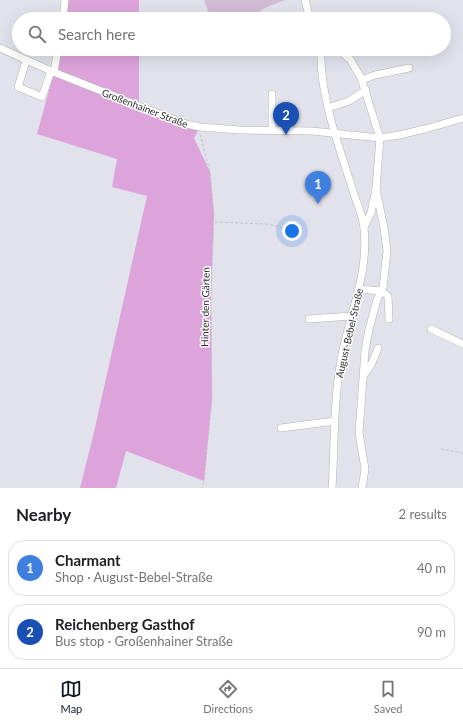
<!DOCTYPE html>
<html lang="en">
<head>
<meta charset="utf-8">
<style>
  body { margin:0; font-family:Lato,sans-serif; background:#f2f2f2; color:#202124 }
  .you { position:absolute; left:292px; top:231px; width:14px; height:14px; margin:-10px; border:3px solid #fff; border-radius:50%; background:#1a73e8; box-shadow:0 0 0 6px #1a73e833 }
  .badge { display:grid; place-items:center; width:26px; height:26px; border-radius:50%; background:#111827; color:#fff; font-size:13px; font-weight:700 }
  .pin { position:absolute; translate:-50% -33px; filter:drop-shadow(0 1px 2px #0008) }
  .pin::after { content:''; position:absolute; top:21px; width:14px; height:12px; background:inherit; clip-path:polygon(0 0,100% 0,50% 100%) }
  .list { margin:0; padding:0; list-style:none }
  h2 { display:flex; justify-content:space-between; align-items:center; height:52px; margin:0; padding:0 16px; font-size:17px }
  h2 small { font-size:13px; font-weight:400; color:#757577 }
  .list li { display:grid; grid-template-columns:26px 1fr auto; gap:12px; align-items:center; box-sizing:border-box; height:56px; margin:0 8px 8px; padding:0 8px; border:1px solid #e0e0e0; border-radius:16px }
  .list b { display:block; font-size:15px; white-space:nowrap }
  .list p { margin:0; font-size:13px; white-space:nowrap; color:#757577 }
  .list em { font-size:13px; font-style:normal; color:#757577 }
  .icon { flex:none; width:22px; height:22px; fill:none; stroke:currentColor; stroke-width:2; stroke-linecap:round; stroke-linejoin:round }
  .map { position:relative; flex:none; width:463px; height:488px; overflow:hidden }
  .search { position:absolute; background:#fff; box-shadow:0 4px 16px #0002; left:12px; right:12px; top:12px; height:44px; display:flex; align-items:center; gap:10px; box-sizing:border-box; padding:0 14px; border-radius:22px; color:#757577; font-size:15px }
  .sheet { height:180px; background:#fff }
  nav { display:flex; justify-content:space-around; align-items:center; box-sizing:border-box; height:56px; border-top:1px solid #e0e0e0; background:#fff; font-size:11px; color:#757577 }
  nav a { display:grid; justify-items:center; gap:2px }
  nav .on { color:#111827 }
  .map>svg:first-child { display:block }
</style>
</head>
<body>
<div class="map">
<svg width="463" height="488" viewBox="0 0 463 488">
  <rect width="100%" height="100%" fill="#e2e2ed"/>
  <g fill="#dda4dc">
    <polygon points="65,0 139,0 139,19 63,19"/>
    <polygon points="58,49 139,49 139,106 200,127 194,138 210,172 214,214 211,297 212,399 204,481 126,451 116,488 80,488 94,432 147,196 112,187 117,159 37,134 54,72"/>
  </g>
  <polygon fill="#d2bbd5" points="204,0 285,0 267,7 246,19 189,19 189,18 209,13"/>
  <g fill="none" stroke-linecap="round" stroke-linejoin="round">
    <defs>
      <g id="minor">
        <polyline points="305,0 310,19"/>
        <polyline points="63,19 65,0"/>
        <polyline points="0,48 51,71 139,106 186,124 200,127 240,130 312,131 380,138 399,135 425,129 463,118"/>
        <path d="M321,49C319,91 338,145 351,184C354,197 363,215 364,228C369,272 350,313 342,355C333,399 335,444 332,488"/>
        <polyline points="337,49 350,59 361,78 380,138 376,189 371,213 364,227"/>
        <polyline points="347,57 354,49"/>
        <polyline points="26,61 18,87 42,97 51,71"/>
        <polyline points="54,72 58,49"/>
        <polyline points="362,80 375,75 409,68"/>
        <polyline points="272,94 272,130"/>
        <polyline points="328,108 349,101 366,90"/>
        <polyline points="359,289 381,291"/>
        <polyline points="381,291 388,296 389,319"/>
        <polyline points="309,319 352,316"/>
        <polyline points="431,329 463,344"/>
        <polyline points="364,375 372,363 378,348"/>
        <polyline points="281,428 335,421"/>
        <polyline points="362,488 365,469 359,433 365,351 369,329 377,300 383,287 387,251 384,228 376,189"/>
      </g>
    </defs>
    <use href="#minor" stroke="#b3b4ab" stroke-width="8"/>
    <g stroke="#c4c4c4" stroke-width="1" stroke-dasharray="3 2" stroke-linecap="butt">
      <polyline points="236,8 255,0"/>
      <polyline points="200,134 210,172 214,214 211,297 212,399 204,481 202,488"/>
      <polyline points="215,222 266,224 296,230"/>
      <polyline points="441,449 463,453"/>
    </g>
    <use href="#minor" stroke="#fff" stroke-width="7"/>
  </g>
  <g text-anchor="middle" stroke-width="3" stroke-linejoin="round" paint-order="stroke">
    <g font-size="10" fill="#2d2d2d" stroke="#fff">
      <text transform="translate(145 108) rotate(21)" y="4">Großenhainer Straße</text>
      <text transform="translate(205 307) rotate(-89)" y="4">Hinter den Gärten</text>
      <text transform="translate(349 333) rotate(-77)" y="4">August-Bebel-Straße</text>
    </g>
  </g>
</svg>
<div class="you"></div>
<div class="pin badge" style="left:318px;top:204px;background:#3f7fe0">1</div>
<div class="pin badge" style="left:286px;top:135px;background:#1a4fb4">2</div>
<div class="search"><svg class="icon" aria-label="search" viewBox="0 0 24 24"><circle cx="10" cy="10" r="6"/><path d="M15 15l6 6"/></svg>Search here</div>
</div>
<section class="sheet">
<h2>Nearby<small>2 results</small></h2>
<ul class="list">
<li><span class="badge" style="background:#3f7fe0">1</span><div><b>Charmant</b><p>Shop · August-Bebel-Straße</p></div><em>40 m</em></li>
<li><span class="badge" style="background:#1a4fb4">2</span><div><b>Reichenberg Gasthof</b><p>Bus stop · Großenhainer Straße</p></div><em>90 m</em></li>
</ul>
</section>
<nav>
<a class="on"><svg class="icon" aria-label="map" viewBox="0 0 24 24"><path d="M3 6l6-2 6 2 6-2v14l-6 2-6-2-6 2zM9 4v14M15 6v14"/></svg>Map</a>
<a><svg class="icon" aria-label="directions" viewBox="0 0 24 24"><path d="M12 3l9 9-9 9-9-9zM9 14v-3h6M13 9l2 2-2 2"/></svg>Directions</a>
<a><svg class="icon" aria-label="saved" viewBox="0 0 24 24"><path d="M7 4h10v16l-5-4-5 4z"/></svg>Saved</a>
</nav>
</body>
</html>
